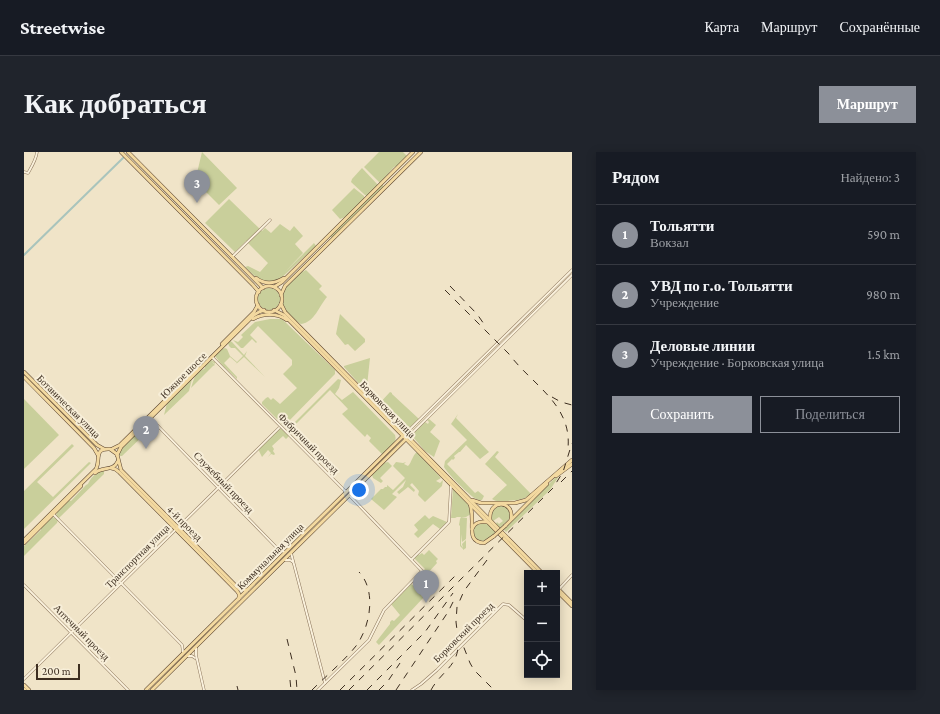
<!DOCTYPE html>
<html lang="ru">
<head>
<meta charset="utf-8">
<style>
  body { margin:0; font-family:"Crimson Pro",serif; background:#20242c; color:#f1f3f6 }
  .controls { position:absolute; right:12px; bottom:12px; display:grid; overflow:hidden; border-radius:0px; box-shadow:0 2px 10px #0003 }
  .controls button { width:36px; height:36px; display:grid; place-items:center; padding:0; border:0; border-bottom:1px solid #363941; background:#171b24; color:#f1f3f6; font:20px sans-serif }
  .scale { position:absolute; left:12px; bottom:10px; width:44px; box-sizing:border-box; padding-left:4px; border:2px solid #3d2e20; border-top:0; font-size:11px; line-height:14px; white-space:nowrap; color:#3d2e20; -webkit-text-stroke:3px #f7eed8; paint-order:stroke }
  .you { position:absolute; left:335px; top:338px; width:14px; height:14px; margin:-10px; border:3px solid #fff; border-radius:50%; background:#1a73e8; box-shadow:0 0 0 6px #1a73e833 }
  .badge { display:grid; place-items:center; width:26px; height:26px; border-radius:50%; background:#8c9099; color:#fff; font-size:13px; font-weight:700 }
  .pin { position:absolute; translate:-50% -33px; filter:drop-shadow(0 1px 2px #0008) }
  .pin::after { content:''; position:absolute; top:21px; width:14px; height:12px; background:inherit; clip-path:polygon(0 0,100% 0,50% 100%) }
  .list { margin:0; padding:0; list-style:none }
  h2 { display:flex; justify-content:space-between; align-items:center; height:52px; margin:0; padding:0 16px; font-size:17px }
  h2 small { font-size:13px; font-weight:400; color:#9ea1a6 }
  .list li { display:grid; grid-template-columns:26px 1fr auto; gap:12px; align-items:center; box-sizing:border-box; height:60px; padding:0 16px; border-top:1px solid #363941 }
  .list b { display:block; font-size:15px; white-space:nowrap }
  .list p { margin:0; font-size:13px; white-space:nowrap; color:#9ea1a6 }
  .list em { font-size:13px; font-style:normal; color:#9ea1a6 }
  .actions { display:flex; gap:8px; padding:12px 16px }
  .actions a { flex:1; padding:9px 0; border:1px solid #8c9099; border-radius:0px; text-align:center; font-size:14px; color:#8c9099 }
  .actions .main { background:#8c9099; color:#fff }
  .icon { flex:none; width:22px; height:22px; fill:none; stroke:currentColor; stroke-width:2; stroke-linecap:round; stroke-linejoin:round }
  .map { position:relative; flex:none; width:548px; height:538px; overflow:hidden; border-radius:0px }
  header { display:flex; align-items:center; gap:24px; box-sizing:border-box; height:56px; padding:0 20px; background:#171b24; border-bottom:1px solid #363941 }
  header strong { font-size:19px }
  nav { display:flex; gap:22px; margin-inline-start:auto; font-size:14px }
  .intro { display:flex; align-items:center; justify-content:space-between; box-sizing:border-box; height:96px; padding:0 24px }
  h1 { margin:0; font-size:28px }
  .button { padding:10px 18px; border-radius:0px; background:#8c9099; color:#fff; font-size:14px; font-weight:700 }
  main { display:flex; gap:24px; padding:0 24px }
  aside { flex:1; background:#171b24; border-radius:0px; box-shadow:0 2px 10px #0003 }
  .map>svg:first-child { display:block }
</style>
</head>
<body>
<header>
<strong>Streetwise</strong>
<nav><a>Карта</a><a>Маршрут</a><a>Сохранённые</a></nav>
</header>
<div class="intro"><h1>Как добраться</h1><a class="button">Маршрут</a></div>
<main>
<div class="map">
<svg width="548" height="538" viewBox="0 0 548 538">
  <rect width="100%" height="100%" fill="#f0e4c8"/>
  <g fill="#c9cf9b">
    <polygon points="178,0 213,36 195,53 168,26 173,21"/>
    <polygon points="355,0 379,0 383,4 373,14 370,15 356,31 340,15"/>
    <polygon points="338,16 354,33 343,44 341,43 327,30 328,27"/>
    <polygon points="357,33 359,33 359,35 308,86 306,84"/>
    <path d="M330,36L340,44V46C334,53 325,65 316,67L308,58Z"/>
    <polygon points="205,47 238,79 241,76 247,81 256,72 266,79 270,74 279,84 271,92 279,101 261,120 290,91 292,94 255,128 243,130 235,128 221,115 224,114 236,120 244,111 222,89 211,100 181,71"/>
    <path d="M282,118L298,134L295,137L303,145C295,154 291,170 277,172L268,166L262,161L259,153V141L261,136L276,121Z"/>
    <circle cx="245" cy="147" r="11"/>
    <polygon points="316,162 341,187 341,190 331,199 324,192 321,193 312,182"/>
    <polygon points="246,167 258,167 311,218 311,222 260,274 238,252 238,250 242,246 244,245 247,248 249,246 256,252 273,236 259,222 268,213 268,208 234,174 226,183 233,190 232,191 228,187 219,196 217,196 209,188 214,190 219,185 217,183 231,170"/>
    <polygon points="206,189 208,190 220,203 223,199 221,204 241,225 220,205 211,213 213,211 206,205 200,211 213,225 213,227 198,213 191,204 200,195 199,197 201,196 203,197 206,204 213,210 219,204 211,196 207,196 205,194 204,191"/>
    <polygon points="346,206 343,234 342,237 338,235 320,215 320,214"/>
    <path d="M187,208L191,210V212L187,209L191,213L189,214L167,236C169,231 170,223 175,220C177,218 179,218 181,216V214L184,211H185Z"/>
    <polygon points="168,227 165,239 140,263 143,251"/>
    <path d="M314,227L317,228L315,236L311,242L318,248L329,240L371,283C374,291 365,296 360,301L358,302L345,289L347,286L343,282L341,285L318,262L324,257L306,238L268,276L266,275Z"/>
    <polygon points="366,240 368,241 368,242 395,267 383,278 379,277 354,253"/>
    <polygon points="0,247 35,283 0,317"/>
    <path d="M434,262L432,266L465,300L456,307L442,293L436,300H435L430,304L431,306L429,308L428,307L423,312L451,341L454,339L460,344L458,348C454,348 454,348 452,347C445,343 424,322 420,315L421,309L443,288L427,272Z"/>
    <polygon points="405,267 412,273 406,280 416,289 410,305 401,299 389,285 389,281 401,270 404,272 405,270 403,268"/>
    <polygon points="120,274 124,279 98,304 96,304 95,302 97,297"/>
    <polygon points="255,277 258,277 265,284 262,287 259,284 248,294 250,297 249,299 251,302 250,303 247,302 244,305 247,301 244,298 238,305 234,297"/>
    <polygon points="48,292 50,294 13,330 29,345 65,310 67,311 0,377 0,339"/>
    <path d="M473,299L475,300L471,305L507,342C498,349 492,348 481,349C476,349 472,350 468,347L483,333L461,312Z"/>
    <path d="M393,300L417,326L412,329L416,331L419,328L418,334L401,350L394,343L395,339L388,331L386,333L391,338L390,340L384,335L374,343L375,342L373,340L379,335L382,328L368,342L373,345L360,358L347,347L357,337H359L361,335H363V333L369,338L381,326L369,314L372,310L379,311L382,310L380,312L384,314C388,310 388,304 393,300Z"/>
    <polygon points="364,310 368,314 356,326 359,329 357,331 349,326 348,323 360,311"/>
    <path d="M80,318V322L36,365L35,366L32,364L33,360L45,348L47,349L62,333L64,332C67,326 70,321 80,318Z"/>
    <polygon points="534,323 535,324 526,338 482,380 479,377"/>
    <polygon points="429,336 444,352 447,362 442,365 433,365 431,366 427,366"/>
    <path d="M480,353L485,358L487,365L476,376L472,372L473,370L475,372L479,369L475,365L469,369L467,367C467,359 471,354 480,353Z"/>
    <polygon points="401,363 405,367 409,364 423,370 416,377 409,372 394,386 390,382 394,378 390,373"/>
    <polygon points="28,365 31,366 34,368 33,371 0,404 0,394 17,378 17,376"/>
    <polygon points="437,365 443,366 442,387 438,390 437,382 437,393 439,396 438,392 442,388 442,396 439,398 439,397 436,394 436,374 435,373 436,367"/>
    <polygon points="456,371 464,372 472,380 463,388 455,389 449,383 450,375"/>
    <polygon points="405,398 414,407 412,409 413,411 403,422 406,428 401,434 399,432 395,439 398,441 397,444 400,445 355,493 352,490 366,472 366,470 368,468 370,469 376,463 367,452 387,432 390,434 391,432 389,430 399,420 403,421 404,420 402,419 399,419 401,417 390,406 394,402 395,403 398,401 400,403"/>
  </g>
  <g fill="none" stroke-linecap="round" stroke-linejoin="round">
    <polyline stroke="#a9c4bc" stroke-width="2" points="0,103 99,6"/>
    <defs>
      <g id="minor">
        <path d="M0,20L4,21C8,14 12,8 13,0"/>
        <polyline points="208,105 246,68"/>
        <polyline points="188,205 322,340"/>
        <polyline points="133,273 256,399 261,400"/>
        <polyline points="381,282 548,118"/>
        <polyline points="384,285 548,123"/>
        <polyline points="29,362 158,493 159,500"/>
        <polyline points="267,401 301,531"/>
        <polyline points="388,407 425,370 427,333"/>
        <polyline points="260,408 266,408 269,410"/>
        <polyline points="0,433 104,538"/>
        <polyline points="535,437 548,423"/>
        <polyline points="172,496 172,503 180,538"/>
        <polyline points="162,504 168,504 171,506"/>
        <polyline points="0,527 255,276"/>
        <polyline points="294,538 345,488 360,458 398,419 325,343"/>
        <polyline points="388,538 397,532 413,518 479,452 485,453 501,467 503,467"/>
      </g>
      <g id="major">
        <polyline points="97,0 229,133 235,140"/>
        <polyline points="104,0 239,136"/>
        <path d="M232,126C241,133 250,132 260,126"/>
        <circle cx="245" cy="147" r="13"/>
        <polyline points="250,135 258,130 389,0"/>
        <polyline points="257,143 261,134 397,0"/>
        <polyline points="257,152 261,160 518,421"/>
        <polyline points="250,158 260,163 514,421"/>
        <path d="M229,167C240,161 253,161 263,168"/>
        <polyline points="198,192 230,160 234,153"/>
        <polyline points="0,220 73,293 80,297"/>
        <polyline points="0,225 70,296 74,303"/>
        <polyline points="88,297 96,293 174,216"/>
        <polyline points="93,303 97,295 230,163 235,160 240,158"/>
        <polyline points="87,316 91,317 95,320 213,439 215,442 215,447"/>
        <path d="M71,321C79,314 89,320 94,309"/>
        <polyline points="532,324 548,312"/>
        <polyline points="448,348 457,351 491,351 502,348 548,308"/>
        <path d="M446,352C448,358 448,363 448,369C448,380 446,390 460,391L470,384"/>
        <path d="M466,367C465,346 491,349 487,367"/>
        <polyline points="481,374 523,332"/>
        <path d="M448,377C451,370 456,369 463,370"/>
        <path d="M0,388L72,317C77,308 69,296 86,297L93,302L97,318L215,437L223,438"/>
        <polyline points="0,391 57,334"/>
        <polyline points="533,436 548,451"/>
        <polyline points="533,439 548,454"/>
        <polyline points="0,533 5,538"/>
        <polyline points="0,537 1,538"/>
        <polyline points="122,538 380,283"/>
        <polyline points="128,538 383,286"/>
      </g>
    </defs>
    <use href="#minor" stroke="#8d765c" stroke-width="3"/>
    <use href="#major" stroke="#5b4430" stroke-width="4"/>
    <use href="#minor" stroke="#faf1dc" stroke-width="2"/>
    <use href="#major" stroke="#f3d9a0" stroke-width="3"/>
    <g stroke="#3d2e20" stroke-width="1" stroke-dasharray="7 7" stroke-linecap="butt">
      <polyline points="426,134 453,162 460,172"/>
      <path d="M421,138L485,202C508,233 548,252 544,296"/>
      <polyline points="528,245 537,250 548,253"/>
      <polyline points="537,330 548,319"/>
      <polyline points="463,408 440,439 433,455 432,470 433,478 446,511 450,518 470,538"/>
      <polyline points="263,487 272,524 273,538"/>
      <polyline points="266,528 267,538"/>
      <polyline points="213,534 214,538"/>
      <path d="M288,538C302,524 320,509 332,494C346,475 353,439 335,420"/>
      <polyline points="316,538 433,422"/>
      <polyline points="325,538 529,336 539,320 548,291"/>
      <polyline points="343,538 401,480 429,441"/>
      <polyline points="355,538 364,529 376,511"/>
      <polyline points="372,538 424,460 432,444"/>
      <path d="M407,538C418,518 436,514 434,488"/>
    </g>
    <defs>
      <polyline id="major-bridge" points="470,384 481,374"/>
    </defs>
    <use href="#major-bridge" stroke="#5b4430" stroke-width="4" stroke-linecap="butt"/>
    <use href="#major-bridge" stroke="#f3d9a0" stroke-width="3"/>
  </g>
  <g text-anchor="middle" stroke-width="4" stroke-linejoin="round" paint-order="stroke">
    <g font-size="10" fill="#3d2e20" stroke="#f7eed8">
      <text transform="translate(159 223) rotate(-45)" y="4">Южное шоссе</text>
      <text transform="translate(45 254) rotate(45)" y="4">Ботаническая улица</text>
      <text transform="translate(364 257) rotate(46)" y="4">Борковская улица</text>
      <text transform="translate(285 291) rotate(45)" y="4">Фабричный проезд</text>
      <text transform="translate(200 330) rotate(46)" y="4">Служебный проезд</text>
      <text transform="translate(161 371) rotate(45)" y="4">4-й проезд</text>
      <text transform="translate(113 404) rotate(-45)" y="4">Транспортная улица</text>
      <text transform="translate(246 404) rotate(-45)" y="4">Коммунальная улица</text>
      <text transform="translate(58 480) rotate(45)" y="4">Аптечный проезд</text>
      <text transform="translate(439 480) rotate(-45)" y="4">Борковский проезд</text>
    </g>
  </g>
</svg>
<div class="controls">
<button>+</button>
<button>−</button>
<button><svg class="icon" aria-label="locate" viewBox="0 0 24 24"><circle cx="12" cy="12" r="6"/><path d="M12 2v4M12 18v4M2 12h4M18 12h4"/></svg></button>
</div>
<div class="scale">200 m</div>
<div class="you"></div>
<div class="pin badge" style="left:402px;top:451px">1</div>
<div class="pin badge" style="left:122px;top:297px">2</div>
<div class="pin badge" style="left:173px;top:51px">3</div>
</div>
<aside>
<h2>Рядом<small>Найдено: 3</small></h2>
<ul class="list">
<li><span class="badge">1</span><div><b>Тольятти</b><p>Вокзал</p></div><em>590 m</em></li>
<li><span class="badge">2</span><div><b>УВД по г.о. Тольятти</b><p>Учреждение</p></div><em>980 m</em></li>
<li><span class="badge">3</span><div><b>Деловые линии</b><p>Учреждение · Борковская улица</p></div><em>1.5 km</em></li>
</ul>
<div class="actions"><a class="main">Сохранить</a><a>Поделиться</a></div>
</aside>
</main>
</body>
</html>
